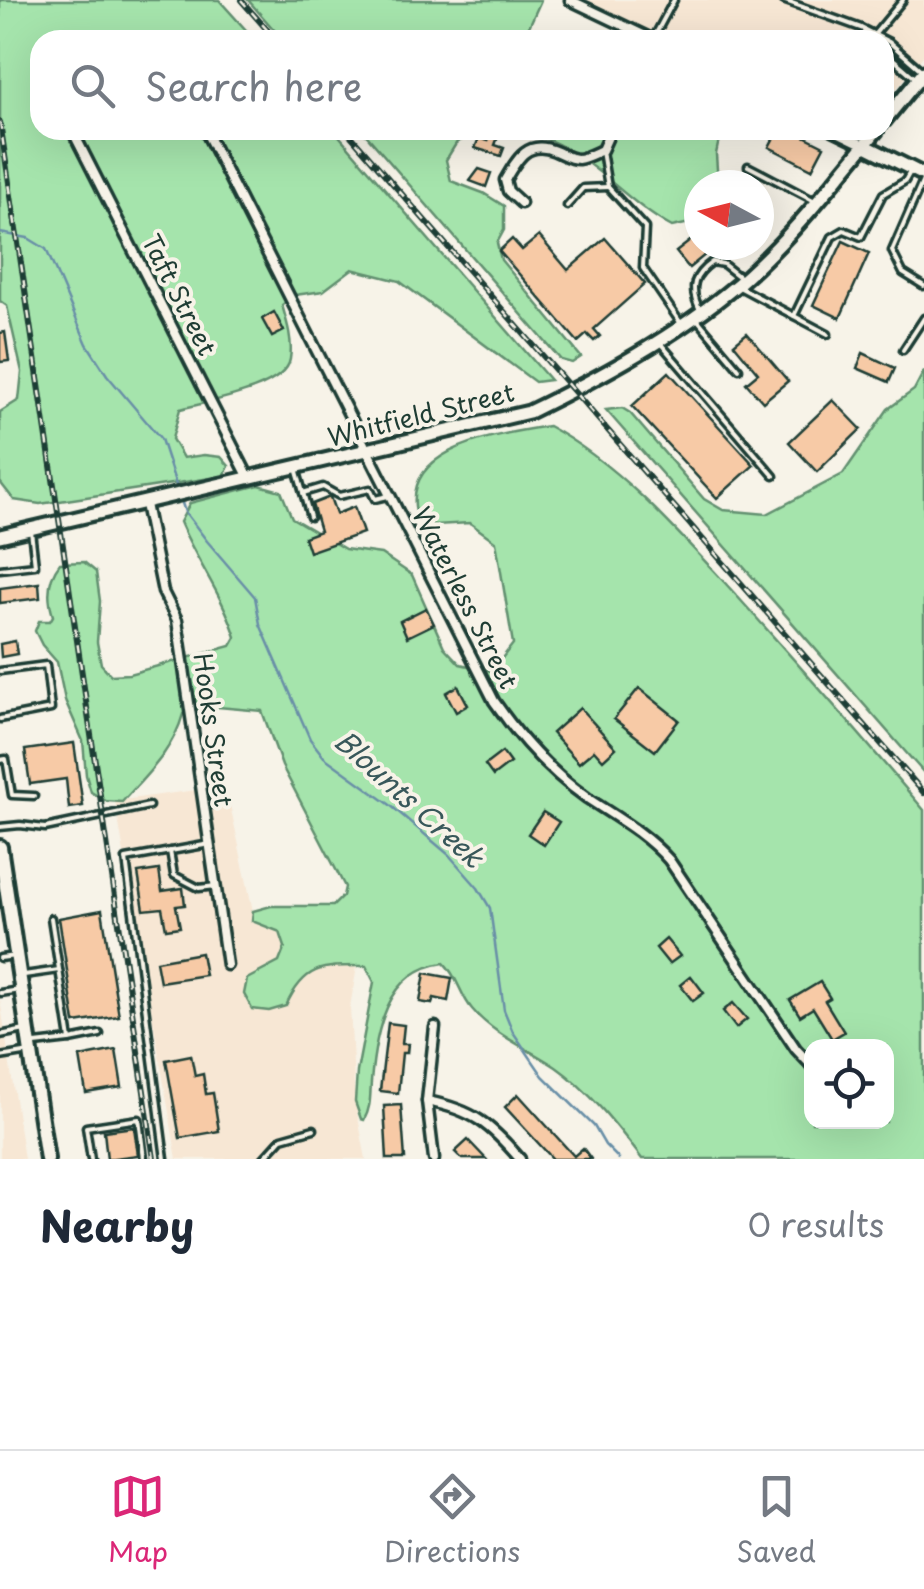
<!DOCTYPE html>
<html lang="en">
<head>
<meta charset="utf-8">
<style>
  body { margin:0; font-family:"Playpen Sans",sans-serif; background:#f6f6f7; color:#1f2937 }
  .controls { position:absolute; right:30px; bottom:30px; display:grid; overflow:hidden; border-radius:20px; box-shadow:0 10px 40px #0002 }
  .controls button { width:90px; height:90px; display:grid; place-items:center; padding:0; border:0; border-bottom:2px solid #e0e1e3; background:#fff; color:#1f2937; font:50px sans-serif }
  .compass { position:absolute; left:684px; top:170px; width:90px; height:90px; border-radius:50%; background:#fff; box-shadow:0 10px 40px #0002; rotate:277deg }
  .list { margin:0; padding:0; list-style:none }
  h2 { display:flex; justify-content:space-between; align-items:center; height:130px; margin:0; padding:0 40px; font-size:42px }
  h2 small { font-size:32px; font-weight:400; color:#747a83 }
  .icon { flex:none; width:55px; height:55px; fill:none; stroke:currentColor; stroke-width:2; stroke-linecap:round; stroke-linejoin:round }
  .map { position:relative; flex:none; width:924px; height:1159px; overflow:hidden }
  .search { position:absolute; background:#fff; box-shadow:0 10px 40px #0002; left:30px; right:30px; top:30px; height:110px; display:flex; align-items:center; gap:25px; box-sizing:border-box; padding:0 35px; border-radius:30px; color:#747a83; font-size:38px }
  .sheet { height:290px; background:#fff }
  nav { display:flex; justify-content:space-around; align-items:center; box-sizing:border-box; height:140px; border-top:2px solid #e0e1e3; background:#fff; font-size:28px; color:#747a83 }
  nav a { display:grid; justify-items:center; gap:5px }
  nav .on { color:#db2777 }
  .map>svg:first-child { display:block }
</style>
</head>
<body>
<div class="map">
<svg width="924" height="1159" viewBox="0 0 924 1159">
  <rect width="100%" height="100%" fill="#f7f3e8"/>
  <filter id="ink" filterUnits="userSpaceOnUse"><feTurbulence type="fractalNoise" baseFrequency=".01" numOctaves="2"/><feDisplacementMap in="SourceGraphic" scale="20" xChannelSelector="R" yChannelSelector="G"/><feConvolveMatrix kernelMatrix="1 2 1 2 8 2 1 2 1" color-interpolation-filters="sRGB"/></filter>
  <g filter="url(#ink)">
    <g fill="#f7e7d4">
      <polygon points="584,0 924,0 924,55 884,104 884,40 667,40"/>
      <polygon points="226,786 253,911 252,921 360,949 350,1007 355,1102 366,1159 177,1159 115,801"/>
      <polygon points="0,999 24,1159 0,1159"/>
    </g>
    <g fill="#a5e4ac" stroke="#629070" stroke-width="2.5" fill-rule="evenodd">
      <path d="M0,0H219L255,40H40V130H334L550,380L535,382L399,281L352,269L323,291L295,295L282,305C287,322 293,341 290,359C286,389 206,402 180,409L172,439L183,458L204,455L221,457L229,466L224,476L40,504L14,500L0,482V412L19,400L22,372L7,306L0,301Z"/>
      <polygon points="248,0 541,0 523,40 283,40"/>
      <polygon points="362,130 485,130 457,142 446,160 451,181 483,193 504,206 504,230 497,243 501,260 581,357 572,363 561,360"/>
      <path d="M504,130H721L716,154L718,185H699V221L672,227C612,194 578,133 504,130Z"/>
      <polygon points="924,371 924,773 606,410 622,408 630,413 704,499 723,510 767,514 843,474 888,409 914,390"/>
      <path d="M548,426C619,464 682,536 736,595C800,666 862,737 924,810V1159H642C618,1127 589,1090 556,1067C528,1048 495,1036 472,1009C460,995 458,977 444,963C386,970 375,1034 371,1082C370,1096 371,1108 364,1120L361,1119L355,1102L357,1072L374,982L366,966C324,966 305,964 286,1006L269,1011L252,1009L244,994L247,979L279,962L285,947L280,932L252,921L253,911L271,906H333L343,896L345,887L282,766L262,711L207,706L183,714C173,751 146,775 122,802L106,801L91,792L86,775L83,741L65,700L57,662L42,645L35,631L39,621H50L53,616C47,597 47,579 60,563L84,562L96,572L100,601L97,642L101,664L111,675L129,674L231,646L236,637C223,596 197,562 180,522L190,503L259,485L281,491L292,518L345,549L381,554L412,575L444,647L460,664L492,671L513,644L496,542L470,523L435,525L418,520C395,447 497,435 548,426ZM812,1046H886V1122H812Z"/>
    </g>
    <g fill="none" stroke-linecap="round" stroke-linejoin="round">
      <g stroke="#698fa7" stroke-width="2.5">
        <polyline points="0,233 28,238 46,249 87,344 107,375 161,439 177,488"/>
        <polyline points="181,500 185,512 207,541 255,597 260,624 310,739 324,757 389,804 449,855 478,888 490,908 504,1010 513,1032 543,1076 594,1126 605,1145 619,1159"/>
      </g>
    </g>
    <g fill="#f7caa6" stroke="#1f3d34" stroke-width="2.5">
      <polygon points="778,130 792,130 824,146 812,169 769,147"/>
      <polygon points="490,134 498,137 495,145 504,148 501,156 475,148 479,138 488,141"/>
      <polygon points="479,169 491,173 486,187 470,181"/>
      <polygon points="699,234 699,245 717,245 689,268 676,252"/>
      <polygon points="539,236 568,270 605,238 645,284 594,329 600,336 594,341 587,334 578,342 499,251 512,239 522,250"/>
      <polygon points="843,241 869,253 840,318 813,305"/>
      <polygon points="274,312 284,331 272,337 262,319"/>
      <polygon points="5,332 9,361 0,362 0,333"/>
      <polygon points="747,333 788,381 763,402 746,383 758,373 734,344"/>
      <polygon points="863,353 895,368 889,382 857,368"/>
      <polygon points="669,372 754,465 717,498 632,406"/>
      <polygon points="833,400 861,429 817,472 789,442"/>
      <polygon points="330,497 336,514 354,507 363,533 309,552 304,537 320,531 312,504"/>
      <polygon points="39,583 40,598 0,603 0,588"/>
      <polygon points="426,608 434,624 407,637 400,621"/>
      <polygon points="15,641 17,654 1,657 0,644"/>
      <polygon points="458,686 468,705 456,712 446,693"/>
      <polygon points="639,688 679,720 655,751 614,719"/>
      <polygon points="580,708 616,748 603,760 594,750 579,763 552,733"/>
      <polygon points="74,743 83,806 69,808 66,779 30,784 25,750"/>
      <polygon points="502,752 510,763 493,776 485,765"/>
      <polygon points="543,812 559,822 544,845 528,834"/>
      <polygon points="159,870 162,891 183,888 185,905 176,906 180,927 166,929 162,908 144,910 138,873"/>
      <polygon points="102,910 119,1016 75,1023 59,918"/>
      <polygon points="666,939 680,956 669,964 656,948"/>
      <polygon points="201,953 205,975 160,982 156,961"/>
      <polygon points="425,973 452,978 448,1001 434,998 432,1004 420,1002"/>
      <polygon points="691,976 704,993 693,1001 680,985"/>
      <polygon points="820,982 830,998 825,1001 844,1032 832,1039 813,1008 800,1016 790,1000"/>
      <polygon points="733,1003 747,1019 736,1028 723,1011"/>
      <polygon points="388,1023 404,1025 402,1044 408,1044 407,1053 402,1053 398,1093 380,1091"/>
      <polygon points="116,1050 122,1087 86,1093 80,1057"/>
      <polygon points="191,1055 195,1076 203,1074 206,1094 213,1093 219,1131 180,1138 166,1060"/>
      <polygon points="518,1094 574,1156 583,1148 591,1159 553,1159 505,1107"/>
      <polygon points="401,1105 405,1159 387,1159 384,1106"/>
      <polygon points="134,1127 138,1155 107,1159 104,1131"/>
      <polygon points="468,1140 486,1159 462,1159 455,1152"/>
    </g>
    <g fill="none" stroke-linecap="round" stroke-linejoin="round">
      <defs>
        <g id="lane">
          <polyline points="783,0 861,28 889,42 920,69"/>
          <polyline points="864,31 873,40"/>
          <polyline points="874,35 903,0"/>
          <polyline points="653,39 674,0"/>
          <polyline points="884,51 914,77"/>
          <polyline points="602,151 608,187 645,228 643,268 682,325"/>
          <polyline points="748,166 815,201"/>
          <polyline points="924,178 892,251 903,273 924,286"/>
          <polyline points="567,206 583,188 608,187"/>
          <polyline points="741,288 794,316 832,237 844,230 861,237 883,194 905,181 910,172"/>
          <path d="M699,308C689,287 694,275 712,262L723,264L742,279"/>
          <polyline points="794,316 828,334"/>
          <polyline points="697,319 739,369"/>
          <polyline points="661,344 774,476"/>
          <polyline points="903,350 924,318"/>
          <polyline points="296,468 310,517"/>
          <polyline points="303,493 323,487 339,496 370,489 375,499 388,496"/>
          <polyline points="0,569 35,565 31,531"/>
          <polyline points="0,671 46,665 51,709 0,719"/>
          <polyline points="0,760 6,759 12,795 34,796"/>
          <polyline points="0,827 20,825 45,828 149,806"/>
          <polyline points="170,851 174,875 199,888 216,886"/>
          <polyline points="51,918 70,1040 100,1034"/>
          <polyline points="0,958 15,956"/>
          <polyline points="24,975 59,970"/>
          <polyline points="0,993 20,990"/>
          <polyline points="0,1035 25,1030"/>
          <polyline points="35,1044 70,1040"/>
          <polyline points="0,1057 30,1052"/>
          <polyline points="91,1159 86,1127 139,1119 144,1159"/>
          <polyline points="165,1159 126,859 210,844"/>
          <polyline points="263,1159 282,1138 314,1129"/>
        </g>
        <g id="street">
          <polyline points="570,0 654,40"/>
          <polyline points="72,130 249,478"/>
          <path d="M205,130L494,701C520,739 550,772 587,798C617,818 645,833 669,860L796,1049L812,1066"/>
          <polyline points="833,130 864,145"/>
          <path d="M521,203L508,191L505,180C517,159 528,139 555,151C563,154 569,159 578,159C586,158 595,153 602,150L611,130"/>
          <polyline points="145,504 163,592 177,620 227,965"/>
          <path d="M427,1101C473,1110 490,1124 520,1159"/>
          <polyline points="434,1159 427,1101 435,1027"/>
        </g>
        <g id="secondary">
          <polyline points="884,121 924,72"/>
          <polyline points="864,145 924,175"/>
          <path d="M0,536L529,412C601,377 676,336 738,284C790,239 833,183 877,130"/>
        </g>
        <polyline id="primary" points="0,847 47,1159"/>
      </defs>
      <use href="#lane" stroke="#1f3d34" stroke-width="11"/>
      <use href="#street" stroke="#1f3d34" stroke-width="15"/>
      <use href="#secondary" stroke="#1f3d34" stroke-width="19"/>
      <use href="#primary" stroke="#1f3d34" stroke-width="20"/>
      <use href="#lane" stroke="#f7f3e8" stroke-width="4"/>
      <use href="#street" stroke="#f7f3e8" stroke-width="8"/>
      <use href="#secondary" stroke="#f7f3e8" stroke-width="11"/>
      <use href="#primary" stroke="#f7f3e8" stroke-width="12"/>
      <defs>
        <g id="rail">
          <polyline points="241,0 276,40"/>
          <polyline points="0,122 154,1159"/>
          <polyline points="346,130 924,793"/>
        </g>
      </defs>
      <use href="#rail" stroke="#1f3d34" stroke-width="6"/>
      <use href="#rail" stroke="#f7f3e8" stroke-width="2.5" stroke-dasharray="8" stroke-linecap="butt"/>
    </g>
  </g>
  <g text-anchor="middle" stroke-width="8" stroke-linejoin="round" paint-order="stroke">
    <g font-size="25" fill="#1f3d34" stroke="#f7f3e8">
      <text transform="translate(179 295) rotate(63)" y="9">Taft Street</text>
      <text transform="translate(421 415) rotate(-14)" y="9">Whitfield Street</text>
      <text transform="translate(465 598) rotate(63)" y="9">Waterless Street</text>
      <text transform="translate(213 730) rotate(82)" y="9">Hooks Street</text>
    </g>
    <g font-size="28" font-style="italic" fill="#38585a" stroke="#f7f3e8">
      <text transform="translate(409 799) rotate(42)" y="10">Blounts Creek</text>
    </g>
  </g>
</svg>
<div class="controls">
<button><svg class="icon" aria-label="locate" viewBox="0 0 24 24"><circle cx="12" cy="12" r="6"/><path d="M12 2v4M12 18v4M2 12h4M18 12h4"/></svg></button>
</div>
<svg class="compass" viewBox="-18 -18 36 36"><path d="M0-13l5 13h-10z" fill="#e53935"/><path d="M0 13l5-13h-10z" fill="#747a83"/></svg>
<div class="search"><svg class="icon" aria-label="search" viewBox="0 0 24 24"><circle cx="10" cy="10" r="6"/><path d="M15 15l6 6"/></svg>Search here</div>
</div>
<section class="sheet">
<h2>Nearby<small>0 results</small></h2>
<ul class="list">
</ul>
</section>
<nav>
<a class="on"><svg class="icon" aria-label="map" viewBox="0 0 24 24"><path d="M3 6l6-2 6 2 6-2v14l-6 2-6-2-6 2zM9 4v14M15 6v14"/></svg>Map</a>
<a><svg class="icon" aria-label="directions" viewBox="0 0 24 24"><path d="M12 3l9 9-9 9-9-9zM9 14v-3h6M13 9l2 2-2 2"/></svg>Directions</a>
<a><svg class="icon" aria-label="saved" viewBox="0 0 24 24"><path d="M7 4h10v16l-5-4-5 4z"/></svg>Saved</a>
</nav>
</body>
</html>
